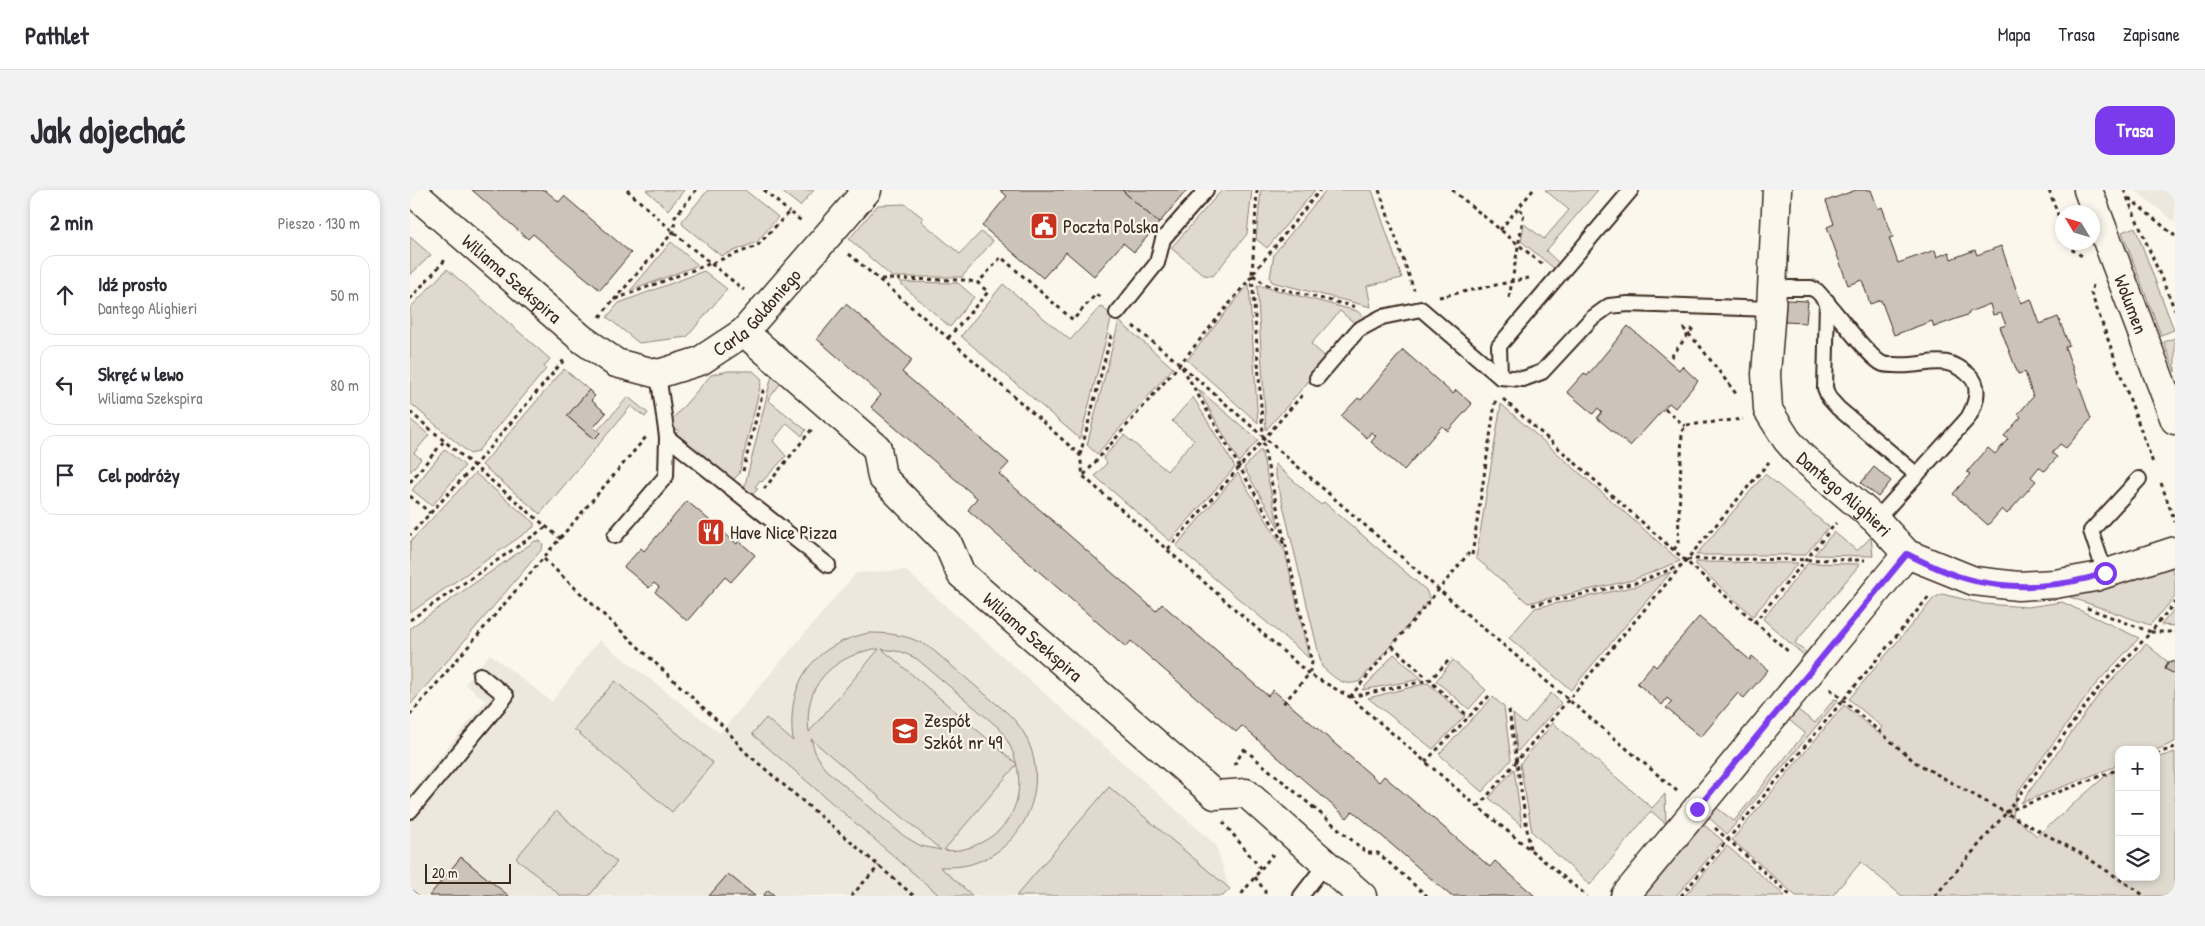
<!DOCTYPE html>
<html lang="pl">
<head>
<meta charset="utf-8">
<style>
  body { margin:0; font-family:"Patrick Hand",sans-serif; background:#f2f2f3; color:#2b2b33 }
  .controls { position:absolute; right:15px; bottom:15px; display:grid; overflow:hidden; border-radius:10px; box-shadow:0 2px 8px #0003 }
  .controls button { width:45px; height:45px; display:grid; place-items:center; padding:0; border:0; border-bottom:1px solid #e1e1e2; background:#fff; color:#2b2b33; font:25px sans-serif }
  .compass { position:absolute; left:1645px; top:15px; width:45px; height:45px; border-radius:50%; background:#fff; box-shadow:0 2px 8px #0003; rotate:308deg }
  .scale { position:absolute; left:15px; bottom:12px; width:86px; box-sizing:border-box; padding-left:5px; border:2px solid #3b2a1e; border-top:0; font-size:14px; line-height:18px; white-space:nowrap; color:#3b2a1e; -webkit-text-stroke:4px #fbf7ec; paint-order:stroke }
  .stop { position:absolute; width:15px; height:15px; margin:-11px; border:4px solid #7c3aed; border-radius:50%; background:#fff }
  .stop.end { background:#7c3aed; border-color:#fff; box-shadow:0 1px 5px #0008 }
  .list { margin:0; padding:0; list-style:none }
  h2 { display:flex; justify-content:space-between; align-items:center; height:65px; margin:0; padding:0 20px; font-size:21px }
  h2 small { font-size:16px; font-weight:400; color:#7c7c81 }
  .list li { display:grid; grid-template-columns:32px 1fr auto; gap:15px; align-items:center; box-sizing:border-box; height:80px; margin:0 10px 10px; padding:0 10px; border:1px solid #e1e1e2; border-radius:15px }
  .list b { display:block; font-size:19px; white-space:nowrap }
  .list p { margin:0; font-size:16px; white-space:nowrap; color:#7c7c81 }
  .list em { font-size:16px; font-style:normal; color:#7c7c81 }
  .icon { flex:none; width:28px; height:28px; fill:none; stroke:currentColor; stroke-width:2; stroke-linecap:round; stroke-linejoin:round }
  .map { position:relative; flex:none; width:1765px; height:706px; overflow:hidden; border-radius:15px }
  header { display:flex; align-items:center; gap:30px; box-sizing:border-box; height:70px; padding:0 25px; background:#fff; border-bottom:1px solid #e1e1e2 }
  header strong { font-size:24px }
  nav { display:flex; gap:28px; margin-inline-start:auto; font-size:18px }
  .intro { display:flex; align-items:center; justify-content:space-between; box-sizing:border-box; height:120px; padding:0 30px }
  h1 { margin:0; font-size:35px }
  .button { padding:12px 22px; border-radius:15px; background:#7c3aed; color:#fff; font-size:18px; font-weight:700 }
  main { display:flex; gap:30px; padding:0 30px }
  aside { flex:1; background:#fff; border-radius:15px; box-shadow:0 2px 8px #0003 }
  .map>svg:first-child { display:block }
</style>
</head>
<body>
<header>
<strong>Pathlet</strong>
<nav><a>Mapa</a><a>Trasa</a><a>Zapisane</a></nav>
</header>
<div class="intro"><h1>Jak dojechać</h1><a class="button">Trasa</a></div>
<main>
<aside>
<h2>2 min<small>Pieszo · 130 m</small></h2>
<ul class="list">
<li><svg class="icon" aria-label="ahead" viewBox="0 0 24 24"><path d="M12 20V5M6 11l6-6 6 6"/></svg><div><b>Idź prosto</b><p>Dantego Alighieri</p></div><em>50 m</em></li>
<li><svg class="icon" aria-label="left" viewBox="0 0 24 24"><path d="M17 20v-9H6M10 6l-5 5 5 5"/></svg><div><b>Skręć w lewo</b><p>Wiliama Szekspira</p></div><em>80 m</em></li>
<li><svg class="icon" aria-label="arrive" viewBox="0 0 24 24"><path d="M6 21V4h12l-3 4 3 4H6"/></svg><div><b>Cel podróży</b></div></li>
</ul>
</aside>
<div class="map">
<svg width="1765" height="706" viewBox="0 0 1765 706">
  <rect width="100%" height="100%" fill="#fbf7ec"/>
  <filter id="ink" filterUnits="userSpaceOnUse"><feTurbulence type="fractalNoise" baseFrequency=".02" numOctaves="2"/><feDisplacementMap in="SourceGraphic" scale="10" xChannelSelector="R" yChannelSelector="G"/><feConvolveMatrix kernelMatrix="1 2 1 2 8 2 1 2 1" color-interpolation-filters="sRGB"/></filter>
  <g filter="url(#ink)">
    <g fill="#ede8dd">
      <polygon points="1725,0 1765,0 1765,32"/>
      <polygon points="495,380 806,655 819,698 812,706 0,706 0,603 76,511 55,494 80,464 142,512 189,450 310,543 446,383"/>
    </g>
    <g fill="#dfd9ce" stroke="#8d8276" fill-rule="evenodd">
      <polygon points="236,0 274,0 258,20"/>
      <polygon points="298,0 335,0 368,27 347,52 311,66 273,35 272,31"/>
      <polygon points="370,0 404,0 390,16"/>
      <polygon points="812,0 842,0 837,44 803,86 794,85 761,58"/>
      <polygon points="851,0 905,0 857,58 846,49"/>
      <polygon points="916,0 962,0 992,88 957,96 961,117 862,92 860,88 864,64"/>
      <polygon points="1135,0 1188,0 1136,61 1150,74 1146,80 1111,51 1114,34 1134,49 1159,20"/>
      <polygon points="495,14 513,28 511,31 550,64 571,42 583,51 552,87 482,87 439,49 468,15"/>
      <polygon points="1725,37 1764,140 1751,145 1712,42"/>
      <polygon points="0,47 21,65 0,85"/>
      <polygon points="261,52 288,75 220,101"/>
      <polygon points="37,79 140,169 134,177 136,179 67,262 60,264 0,213 0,118"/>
      <polygon points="294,81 317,99 277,147 229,153 197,127 209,113"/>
      <polygon points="489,92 548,93 564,107 540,137"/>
      <polygon points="593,94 660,150 691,116 702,126 670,249 551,146"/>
      <polygon points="839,94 848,233 777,170"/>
      <polygon points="847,95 947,121 954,127 948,136 930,121 901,154 918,169 856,240"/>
      <polygon points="709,131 763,178 687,264 677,255"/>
      <polygon points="1765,148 1765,182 1754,152"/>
      <polygon points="154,179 179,200 157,226 183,249 190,243 188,240 218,207 238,223 235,227 221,216 130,324 72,275"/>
      <polygon points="318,181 343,181 352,189 329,284 323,290 266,244 269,241 261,237 259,233 301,185"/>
      <polygon points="362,185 370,194 358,210 396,240 392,246 377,233 363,251 376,266 352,292 350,290 345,297 348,299 342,305 334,299"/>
      <polygon points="788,199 848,250 829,272"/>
      <polygon points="783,207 825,277 760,351 685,286 697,273 693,268 714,245 757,281 784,250 762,231"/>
      <polygon points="1091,214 1270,371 1223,390 1118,413 1066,368"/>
      <polygon points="0,229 19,245 4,263 11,269 0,282"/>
      <polygon points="35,259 55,276 22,316 2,300"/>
      <polygon points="851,259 869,338 834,278"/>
      <path d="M865,274L911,315L914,312L1016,400L1020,410L950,491C934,498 925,488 912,477L865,282Z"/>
      <polygon points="65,283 124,333 124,337 0,423 0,352"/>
      <polygon points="828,283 875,361 899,468 766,356"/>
      <polygon points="1355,284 1419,337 1395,365 1286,365"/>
      <polygon points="1424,342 1447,361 1461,347 1463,366 1404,365"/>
      <polygon points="125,351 130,351 133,354 132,359 0,515 0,438"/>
      <polygon points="1286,372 1388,373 1343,426 1286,375"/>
      <polygon points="1398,373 1450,374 1385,453 1400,466 1398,469 1353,429"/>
      <polygon points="1760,376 1765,386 1765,407 1740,435 1654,405"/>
      <polygon points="1261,382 1161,500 1099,448 1125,418 1227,396"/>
      <polygon points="1532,404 1574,414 1618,417 1652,412 1729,448 1685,495 1607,603 1603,626 1627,646 1700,582 1709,580 1709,687 1746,687 1746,568 1765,562 1765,706 1524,706 1523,703 1520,706 1492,706 1451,672 1422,706 1386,706 1322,650 1434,515 1468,543 1472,537 1439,509 1524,408"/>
      <polygon points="1765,418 1765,436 1751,435"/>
      <path d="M459,443C484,443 503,446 523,460C541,475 558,490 576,505C586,514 599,523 607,533C644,580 623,652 567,672C555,677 542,677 530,677L563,706H530L342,544L356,528L383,551C376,494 401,455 459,443ZM463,459H469L399,542C393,496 420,469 463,459ZM472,459L492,462L507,469L589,538C619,577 617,632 568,654C558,659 545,662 534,660L607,574ZM401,549L531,660L511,656L494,646L415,579L405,562Z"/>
      <polygon points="1736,454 1758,472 1755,479 1765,484 1765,552 1746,560 1709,560 1709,575 1611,613 1690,503"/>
      <polygon points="984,464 1012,489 952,500"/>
      <polygon points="1043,470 1076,500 1059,519 1026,491"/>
      <polygon points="205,491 303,573 262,622 164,539"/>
      <polygon points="1018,493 1055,526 1023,559 958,508"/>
      <polygon points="1141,503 1151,513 1107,562 1103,524 1115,534"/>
      <polygon points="1083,507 1094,517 1101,570 1072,602 1029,564"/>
      <polygon points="1424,509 1428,510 1317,644 1298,627 1307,618 1324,631 1395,543 1379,530 1388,520 1405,533"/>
      <polygon points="1143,533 1242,618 1255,604 1256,634 1241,621 1180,695 1122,642 1110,574"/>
      <polygon points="1104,579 1112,636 1079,608"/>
      <polygon points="699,597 820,699 813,706 606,706"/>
      <polygon points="146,621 207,672 179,706 151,706 106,668"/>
      <polygon points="1293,634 1313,651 1266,706 1233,706"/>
      <polygon points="1317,656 1375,706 1275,706"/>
    </g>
    <g fill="#ccc4b9" stroke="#3b2a1e">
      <polygon points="62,0 135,0 149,12 154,6 221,63 190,100 123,44 118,49"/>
      <polygon points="590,0 712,0 749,33 724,62 713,53 684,86 656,62 633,88 572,36 597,6"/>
      <polygon points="712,0 777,0 749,33"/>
      <polygon points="1446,0 1461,0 1468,19 1472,17 1483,47 1479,48 1488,73 1525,60 1527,67 1539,62 1541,69 1565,60 1567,65 1591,56 1611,113 1621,109 1630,134 1648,127 1659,155 1655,157 1681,229 1656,258 1650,254 1642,263 1647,267 1636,280 1634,281 1629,277 1621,287 1626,291 1597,324 1592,319 1578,335 1543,304 1560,284 1557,282 1578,258 1585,264 1598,249 1594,246 1611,227 1608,224 1623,207 1615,182 1608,184 1590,137 1596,135 1591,123 1583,125 1580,114 1559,122 1559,124 1557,125 1524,137 1522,131 1484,145 1471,110 1460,114 1452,90 1438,95 1417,37 1424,34 1416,11"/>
      <polygon points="1376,110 1398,111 1396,133 1375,132"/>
      <polygon points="436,114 502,170 492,182 599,273 589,284 746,421 752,414 858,506 863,500 969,592 974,586 1080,677 1085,671 1125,706 1041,706 943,621 937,628 832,536 826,542 721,451 716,457 558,320 567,308 461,217 471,205 407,149"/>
      <polygon points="1218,136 1269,180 1272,176 1288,191 1265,218 1259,213 1220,256 1187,228 1192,222 1188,218 1183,224 1157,202 1174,183 1177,186"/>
      <polygon points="993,160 1043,204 1046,200 1062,214 1038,241 1032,236 994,280 961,252 966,246 961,242 957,248 931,226 948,208 951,210"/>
      <polygon points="179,200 185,206 181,210 196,223 184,237 190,243 184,249 157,226"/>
      <polygon points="1464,277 1481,291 1468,307 1451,293"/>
      <polygon points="277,311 327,354 329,351 345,365 321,392 315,387 277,431 245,402 249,397 244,393 239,398 214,377 231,358 234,361"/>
      <polygon points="1289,427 1340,470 1342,466 1358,480 1334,508 1328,503 1291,547 1256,518 1262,512 1257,508 1252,515 1227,493 1243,474 1246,477"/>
      <polygon points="1764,471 1765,472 1765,484 1755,479 1758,472"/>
      <polygon points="51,667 99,706 19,706"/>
      <polygon points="318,684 345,706 299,706"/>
      <polygon points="0,699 9,706 0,706"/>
      <polygon points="358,700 365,706 353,706"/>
    </g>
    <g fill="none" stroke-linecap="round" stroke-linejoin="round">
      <defs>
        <g id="lane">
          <path d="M1363,98H1401L1407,101C1421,115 1459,169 1473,174C1476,175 1481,175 1485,175C1516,178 1533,161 1560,186C1572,197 1565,216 1558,228L1466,330"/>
          <polyline points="1417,111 1415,198 1419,208 1428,218 1507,285"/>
          <polyline points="707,123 747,73 753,49 796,0"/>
          <polyline points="1090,187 1089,156 1221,0"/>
          <polyline points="907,188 948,140 972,127 1011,119 1090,187 1113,189 1132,182 1181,129 1199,116 1218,114 1361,119"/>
          <polyline points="257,247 418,375"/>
          <polyline points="205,346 256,286 257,247 248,184"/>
          <polyline points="1695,383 1681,341 1729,289"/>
          <polyline points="0,621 96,506 70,485"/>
          <polyline points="891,706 915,675"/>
        </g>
        <g id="street">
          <path id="s1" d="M0,0L172,149L206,173L248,184L290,171L334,142L457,0"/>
          <path id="s2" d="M1367,0L1361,119L1356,184L1358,220L1377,250L1392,267L1466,330L1497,364L1564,391L1608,396L1645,394L1685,387L1765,361"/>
          <path id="s3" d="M1678,0L1765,230"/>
          <path id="s4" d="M334,142L467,258L472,287L538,354L551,384L805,605L836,603L952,706"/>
          <polyline points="1215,706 1497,364"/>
        </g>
      </defs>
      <use href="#lane" stroke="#3b2a1e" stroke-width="18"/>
      <use href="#street" stroke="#3b2a1e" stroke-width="31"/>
      <g stroke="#3b2a1e" stroke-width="3" stroke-dasharray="4 4" stroke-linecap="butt">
        <polyline points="217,0 278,55 334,100"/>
        <polyline points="354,0 379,22"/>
        <polyline points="847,0 842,85 910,0"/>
        <polyline points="969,0 1004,100"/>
        <polyline points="1042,0 1132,74"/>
        <polyline points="1639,0 1652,36"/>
        <polyline points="1714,0 1765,120"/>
        <polyline points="1719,8 1765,46"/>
        <polyline points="1090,40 1123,0"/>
        <polyline points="1659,52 1661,59 1672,66"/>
        <polyline points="439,64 538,148 670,265 673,286 899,484 940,507 1068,617 1177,706"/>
        <polyline points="842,85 854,259 902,473 899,484 872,515"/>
        <polyline points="843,85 856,95 946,117"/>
        <polyline points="471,89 556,90 568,93"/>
        <polyline points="1683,95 1681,103 1743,273"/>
        <polyline points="1029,107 1119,88"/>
        <polyline points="1099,108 1114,23 1108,18"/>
        <polyline points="0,109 36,69"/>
        <polyline points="204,110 264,41 265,27 286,0"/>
        <polyline points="190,127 203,110 347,56 379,22 393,32"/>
        <polyline points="723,136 770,174 1066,432 1267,601"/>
        <polyline points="1273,138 1289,155 1327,205"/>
        <polyline points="538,148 578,102 568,93 591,67 663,130 686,104 692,109"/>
        <polyline points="1261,167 1283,138"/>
        <polyline points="772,177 875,356"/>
        <polyline points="1093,209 1380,463"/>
        <polyline points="1255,219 1275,236"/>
        <polyline points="0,222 64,276 0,345"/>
        <polyline points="670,265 702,142"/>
        <polyline points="333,281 354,197"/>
        <polyline points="674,285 770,174 842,86"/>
        <polyline points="0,292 34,251"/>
        <polyline points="1751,293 1765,332"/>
        <polyline points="354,299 402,239"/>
        <polyline points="0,306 20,323"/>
        <polyline points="151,349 64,276 154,170"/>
        <polyline points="758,359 894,203"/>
        <polyline points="1264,360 1268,353 1272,241 1277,235 1333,229"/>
        <polyline points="1062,365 1086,207"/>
        <polyline points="134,369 315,538 334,561 504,706"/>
        <polyline points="1277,370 1284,369 1455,370"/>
        <polyline points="1122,415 1225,393 1272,375"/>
        <polyline points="1677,418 1741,442 1765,412"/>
        <polyline points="0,430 136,337"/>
        <polyline points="1344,433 1426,333"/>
        <polyline points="982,456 1059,527"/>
        <polyline points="1420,499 1505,572 1596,623"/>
        <polyline points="940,507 1059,363"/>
        <polyline points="940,507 1020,490 1041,468"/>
        <polyline points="1099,520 1120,659"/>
        <polyline points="0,525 236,247"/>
        <polyline points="834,559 903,617 900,621"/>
        <polyline points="1746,564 1765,557"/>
        <polyline points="1015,572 1080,505"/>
        <polyline points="824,575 837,555"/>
        <polyline points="903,617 957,663 968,663 1017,706"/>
        <polyline points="1068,617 1359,272"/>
        <polyline points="1596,622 1709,579"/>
        <polyline points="1596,623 1688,499 1741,442 1765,442"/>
        <polyline points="813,632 851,679 830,706"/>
        <polyline points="1305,638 1381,706"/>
        <polyline points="851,679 863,664"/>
        <polyline points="845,687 855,701 855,706"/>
        <polyline points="441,706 469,676"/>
        <polyline points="1271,706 1521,404"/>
        <polyline points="1525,706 1596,623 1670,663 1735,706"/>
      </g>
      <use href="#lane" stroke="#fbf7ec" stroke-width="14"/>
      <use href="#street" stroke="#fbf7ec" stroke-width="28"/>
    </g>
  </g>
  <g fill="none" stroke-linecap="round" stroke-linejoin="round" filter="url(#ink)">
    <path stroke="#7c3aed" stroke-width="6" d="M1287,619L1497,364C1518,374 1542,386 1565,391C1607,400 1654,397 1695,383"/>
  </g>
  <defs>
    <symbol id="civic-square" viewBox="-11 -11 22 22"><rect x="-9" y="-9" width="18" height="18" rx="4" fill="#c8321e" stroke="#fbf7ec"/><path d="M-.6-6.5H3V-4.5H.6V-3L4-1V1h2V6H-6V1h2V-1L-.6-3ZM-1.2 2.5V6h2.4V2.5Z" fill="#fff"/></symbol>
    <symbol id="restaurant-square" viewBox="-11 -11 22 22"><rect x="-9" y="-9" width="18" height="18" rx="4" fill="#c8321e" stroke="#fbf7ec"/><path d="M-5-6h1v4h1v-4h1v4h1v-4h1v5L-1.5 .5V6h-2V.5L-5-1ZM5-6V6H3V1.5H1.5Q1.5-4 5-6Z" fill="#fff"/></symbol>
    <symbol id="school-square" viewBox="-11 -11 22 22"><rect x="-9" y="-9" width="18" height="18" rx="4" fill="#c8321e" stroke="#fbf7ec"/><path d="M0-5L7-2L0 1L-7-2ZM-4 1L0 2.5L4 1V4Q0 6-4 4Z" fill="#fff"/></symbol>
  </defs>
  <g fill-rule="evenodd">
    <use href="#civic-square" x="618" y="20" width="32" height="32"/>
    <use href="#restaurant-square" x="285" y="326" width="32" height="32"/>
    <use href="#school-square" x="479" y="525" width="32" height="32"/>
  </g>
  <g text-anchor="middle" stroke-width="4.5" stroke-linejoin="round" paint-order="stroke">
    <g font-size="19" fill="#3b2a1e" stroke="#fbf7ec" text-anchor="start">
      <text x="653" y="43">Poczta Polska</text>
      <text x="320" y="349">Have Nice Pizza</text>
      <text x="514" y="537">Zespół<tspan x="514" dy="22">Szkół nr 49</tspan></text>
    </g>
    <g font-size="19" fill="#3b2a1e" stroke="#fbf7ec">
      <text dy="7" stroke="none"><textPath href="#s1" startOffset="135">Wiliama Szekspira</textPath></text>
      <text dy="7" stroke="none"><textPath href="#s3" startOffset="122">Wolumen</textPath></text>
      <text dy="7" stroke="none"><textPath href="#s1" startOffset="432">Carla Goldoniego</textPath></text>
      <text dy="7" stroke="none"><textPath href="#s2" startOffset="335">Dantego Alighieri</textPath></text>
      <text dy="7" stroke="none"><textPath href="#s4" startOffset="428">Wiliama Szekspira</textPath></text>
    </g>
  </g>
</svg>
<div class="controls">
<button>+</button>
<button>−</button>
<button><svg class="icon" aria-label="layers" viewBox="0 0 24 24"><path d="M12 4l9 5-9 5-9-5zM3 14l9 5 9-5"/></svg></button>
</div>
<svg class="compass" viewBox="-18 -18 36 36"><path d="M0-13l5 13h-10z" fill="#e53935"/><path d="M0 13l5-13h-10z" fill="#7c7c81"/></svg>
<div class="scale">20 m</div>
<div class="stop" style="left:1695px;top:383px"></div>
<div class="stop end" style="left:1287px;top:619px"></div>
</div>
</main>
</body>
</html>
